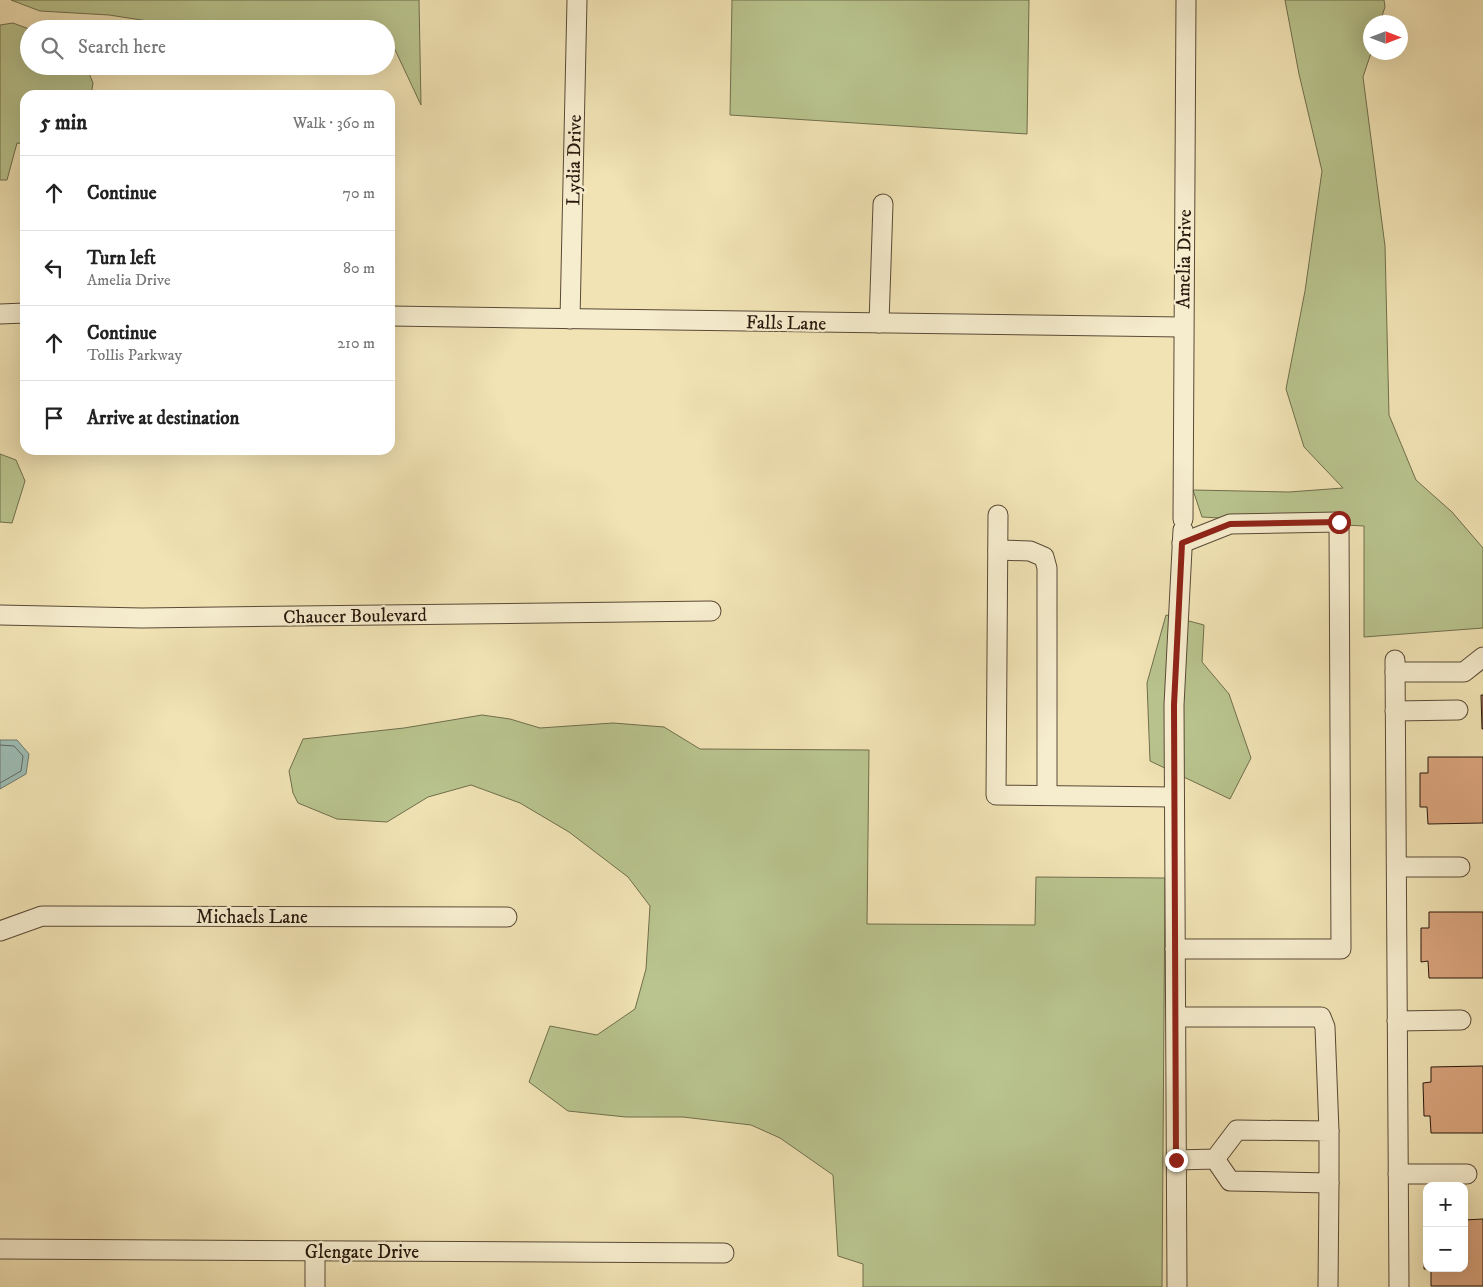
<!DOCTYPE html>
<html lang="en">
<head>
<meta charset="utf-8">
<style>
  body { margin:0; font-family:"IM FELL DW Pica",serif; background:#f2f2f2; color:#222 }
  .controls { position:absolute; right:15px; bottom:15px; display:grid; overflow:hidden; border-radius:10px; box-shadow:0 5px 20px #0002 }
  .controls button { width:45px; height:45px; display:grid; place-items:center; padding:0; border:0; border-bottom:1px solid #e0e0e0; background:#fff; color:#222; font:25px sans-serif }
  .compass { position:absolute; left:1363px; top:15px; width:45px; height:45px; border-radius:50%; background:#fff; box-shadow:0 5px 20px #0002; rotate:90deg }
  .stop { position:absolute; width:15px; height:15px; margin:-11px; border:4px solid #8f2418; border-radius:50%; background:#fff }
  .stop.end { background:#8f2418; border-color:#fff; box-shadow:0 1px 5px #0008 }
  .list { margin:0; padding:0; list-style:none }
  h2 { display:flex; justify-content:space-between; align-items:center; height:65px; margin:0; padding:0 20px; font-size:21px }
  h2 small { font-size:16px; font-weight:400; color:#767676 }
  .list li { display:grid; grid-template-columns:32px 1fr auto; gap:15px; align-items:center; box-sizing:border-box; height:75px; padding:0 20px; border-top:1px solid #e0e0e0 }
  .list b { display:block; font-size:19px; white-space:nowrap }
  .list p { margin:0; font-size:16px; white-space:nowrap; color:#767676 }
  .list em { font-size:16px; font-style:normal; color:#767676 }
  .icon { flex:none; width:28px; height:28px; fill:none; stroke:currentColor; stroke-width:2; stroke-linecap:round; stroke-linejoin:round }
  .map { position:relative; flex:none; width:1483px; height:1287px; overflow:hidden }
  .search { position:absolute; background:#fff; box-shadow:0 5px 20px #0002; left:20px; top:20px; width:375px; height:55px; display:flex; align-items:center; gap:12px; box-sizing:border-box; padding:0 18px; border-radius:28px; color:#767676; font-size:19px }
  .panel { position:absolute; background:#fff; box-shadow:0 5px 20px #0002; left:20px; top:90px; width:375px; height:365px; border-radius:15px }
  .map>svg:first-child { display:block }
</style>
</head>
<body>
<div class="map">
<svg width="1483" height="1287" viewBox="0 0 1483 1287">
  <rect width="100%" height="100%" fill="#f1e3b4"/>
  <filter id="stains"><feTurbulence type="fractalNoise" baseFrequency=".004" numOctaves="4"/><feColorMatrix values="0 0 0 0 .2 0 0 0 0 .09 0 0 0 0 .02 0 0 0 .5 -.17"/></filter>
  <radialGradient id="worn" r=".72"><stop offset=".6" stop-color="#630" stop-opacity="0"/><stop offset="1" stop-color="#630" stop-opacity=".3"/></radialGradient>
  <g fill="#b9c48e" stroke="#706e4d">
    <polygon points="11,0 419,0 421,105 389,37 386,36 386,29 200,29 109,15 40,11"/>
    <polygon points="732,0 1029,0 1027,134 730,115"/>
    <polygon points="1285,0 1384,0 1385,7 1380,22 1370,22 1371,53 1363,77 1385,246 1389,415 1416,480 1452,512 1483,548 1483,628 1364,637 1364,526 1202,517 1193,490 1289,492 1343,488 1304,447 1286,389 1305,291 1322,171 1299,74"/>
    <polygon points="13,23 29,29 29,66 86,66 93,83 91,95 25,95 25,144 17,143 7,180 0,180 0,25"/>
    <polygon points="0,454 16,460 25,481 12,523 0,522"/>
    <polygon points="1166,615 1204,625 1202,662 1229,694 1251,758 1230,799 1150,761 1147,683"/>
    <polygon points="482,715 510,719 540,728 613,723 664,727 700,749 869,750 867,924 1035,925 1036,877 1165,878 1162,1287 863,1287 863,1264 838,1256 833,1175 780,1138 751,1125 683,1117 626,1117 568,1111 529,1082 550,1026 597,1035 635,1009 646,969 650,906 628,877 569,832 520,803 471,785 428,797 387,822 337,819 298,803 293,793 289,771 303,739 404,728"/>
  </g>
  <polygon fill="#9dbdb5" stroke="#6e7b71" points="0,740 17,740 29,754 26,774 0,789"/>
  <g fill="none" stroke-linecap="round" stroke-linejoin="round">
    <polyline stroke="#626a60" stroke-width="1" points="0,745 14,746 23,756 21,771 0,783"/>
  </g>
  <g fill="#d9a37c" stroke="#27170c">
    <polygon points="1481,695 1483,695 1483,729 1482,729"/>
    <polygon points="1428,757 1483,757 1483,823 1428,824 1427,807 1420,807 1420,773 1428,773"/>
    <polygon points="1429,912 1483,912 1483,978 1429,978 1428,961 1421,962 1421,928 1429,928"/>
    <polygon points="1483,1066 1483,1133 1431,1133 1430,1116 1424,1116 1423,1083 1431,1082 1431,1067"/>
    <polygon points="1483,1219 1483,1286 1431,1286 1431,1269 1424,1269 1424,1236 1427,1236 1427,1268 1464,1268 1464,1220"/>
  </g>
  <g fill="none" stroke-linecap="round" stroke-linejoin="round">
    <defs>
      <g id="minor">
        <polyline points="0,314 25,313"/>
        <polyline points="390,316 1182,327"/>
        <polyline points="570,319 577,0"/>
        <polyline points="879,323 883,204"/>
        <polyline points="998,515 996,795 1174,797"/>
        <polyline points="1183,519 1186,0"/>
        <polyline points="998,550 1030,551 1044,557 1047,568 1047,795"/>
        <polyline points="0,615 142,618 711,611"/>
        <polyline points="1395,660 1399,1287"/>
        <polyline points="1395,672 1464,672 1483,657"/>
        <polyline points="1395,711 1458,710"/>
        <polyline points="1397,867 1460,867"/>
        <polyline points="0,931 42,916 507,917"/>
        <polyline points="1175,949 1341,949 1339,522 1230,524 1182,543"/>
        <polyline points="1176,1017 1321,1017 1325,1027 1329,1131"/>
        <polyline points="1397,1021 1461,1020"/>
        <polyline points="1176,1160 1215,1159 1230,1181 1329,1183 1329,1131 1237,1130 1215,1159"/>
        <polyline points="1398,1174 1467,1174"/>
        <polyline points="0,1249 724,1253"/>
        <polyline points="315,1251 315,1287"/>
        <polyline points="1177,1287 1174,705 1183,530"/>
        <polyline points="1328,1287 1329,1183"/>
      </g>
    </defs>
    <use href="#minor" stroke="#5a4a36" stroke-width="21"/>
    <use href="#minor" stroke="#f6edce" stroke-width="19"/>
  </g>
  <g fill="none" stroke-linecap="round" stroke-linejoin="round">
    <polyline stroke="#8f2418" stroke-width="6" points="1176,1160 1174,705 1182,543 1230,524 1339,522"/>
  </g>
  <g text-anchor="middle" stroke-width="4.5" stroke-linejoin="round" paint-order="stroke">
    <g font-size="19" fill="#27170c" stroke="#f6edce">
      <text transform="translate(573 160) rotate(-89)" y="7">Lydia Drive</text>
      <text transform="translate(1183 259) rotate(-89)" y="7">Amelia Drive</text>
      <text transform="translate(786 322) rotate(1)" y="7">Falls Lane</text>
      <text transform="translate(355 615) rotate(-1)" y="7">Chaucer Boulevard</text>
      <text x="252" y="923">Michaels Lane</text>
      <text x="362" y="1258">Glengate Drive</text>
    </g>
  </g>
  <rect width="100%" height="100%" filter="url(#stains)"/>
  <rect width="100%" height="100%" fill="url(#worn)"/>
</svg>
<div class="controls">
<button>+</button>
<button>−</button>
</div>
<svg class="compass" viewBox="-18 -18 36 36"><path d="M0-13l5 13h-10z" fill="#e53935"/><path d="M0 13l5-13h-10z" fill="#767676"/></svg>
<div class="stop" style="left:1339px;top:522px"></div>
<div class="stop end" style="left:1176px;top:1160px"></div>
<div class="search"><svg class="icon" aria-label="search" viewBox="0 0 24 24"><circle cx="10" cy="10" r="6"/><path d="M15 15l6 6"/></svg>Search here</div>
<section class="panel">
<h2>5 min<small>Walk · 360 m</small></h2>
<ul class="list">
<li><svg class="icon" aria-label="ahead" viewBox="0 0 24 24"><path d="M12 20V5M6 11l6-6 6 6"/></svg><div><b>Continue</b></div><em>70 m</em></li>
<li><svg class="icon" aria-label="left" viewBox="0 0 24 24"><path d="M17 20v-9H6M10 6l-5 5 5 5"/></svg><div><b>Turn left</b><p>Amelia Drive</p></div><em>80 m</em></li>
<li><svg class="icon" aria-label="ahead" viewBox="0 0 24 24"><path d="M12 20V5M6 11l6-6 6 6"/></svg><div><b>Continue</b><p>Tollis Parkway</p></div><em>210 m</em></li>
<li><svg class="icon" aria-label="arrive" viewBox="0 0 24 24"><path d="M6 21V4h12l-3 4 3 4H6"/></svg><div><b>Arrive at destination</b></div></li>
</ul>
</section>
</div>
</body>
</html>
